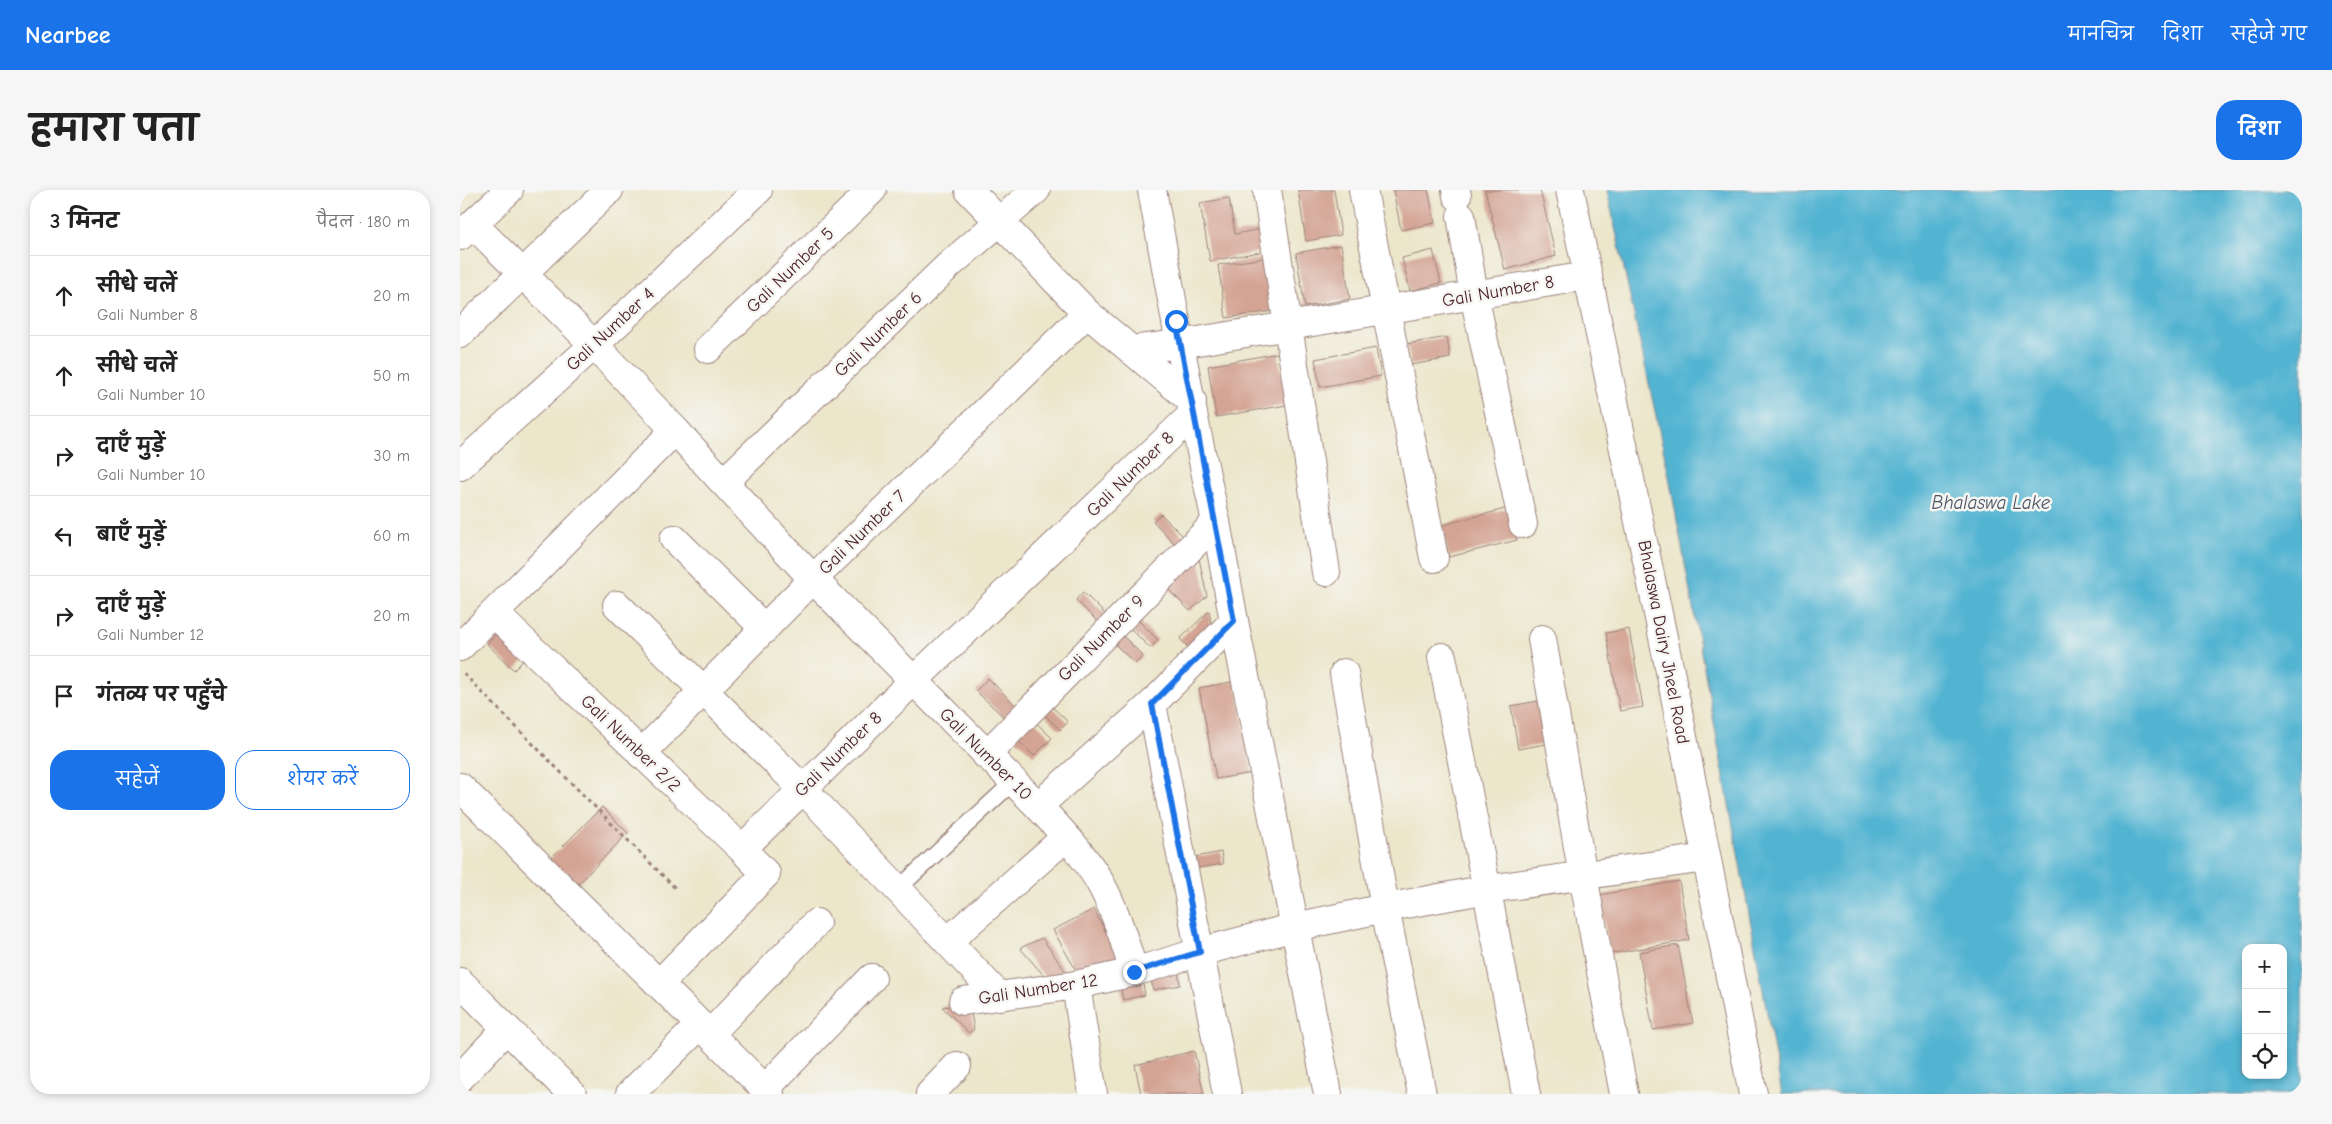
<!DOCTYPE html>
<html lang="hi">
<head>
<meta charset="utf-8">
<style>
  body { margin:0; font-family:"Comic Neue","Playpen Sans Deva",sans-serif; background:#f6f6f6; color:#222 }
  .controls { position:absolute; right:15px; bottom:15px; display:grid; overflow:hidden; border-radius:10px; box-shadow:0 2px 8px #0003 }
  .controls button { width:45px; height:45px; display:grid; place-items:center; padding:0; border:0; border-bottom:1px solid #e0e0e0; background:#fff; color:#222; font:25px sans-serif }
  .stop { position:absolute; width:15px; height:15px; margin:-11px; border:4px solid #1a73e8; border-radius:50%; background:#fff }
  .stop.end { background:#1a73e8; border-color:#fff; box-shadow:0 1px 5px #0008 }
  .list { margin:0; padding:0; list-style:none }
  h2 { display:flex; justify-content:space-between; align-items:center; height:65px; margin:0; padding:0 20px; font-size:21px }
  h2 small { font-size:16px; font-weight:400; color:#767676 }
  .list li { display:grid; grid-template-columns:32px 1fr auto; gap:15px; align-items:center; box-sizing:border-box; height:80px; padding:0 20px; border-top:1px solid #e0e0e0 }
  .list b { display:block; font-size:19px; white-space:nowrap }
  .list p { margin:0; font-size:16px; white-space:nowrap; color:#767676 }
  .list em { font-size:16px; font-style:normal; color:#767676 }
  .actions { display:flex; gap:10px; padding:15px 20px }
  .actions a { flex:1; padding:11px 0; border:1px solid #1a73e8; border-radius:20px; text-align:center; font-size:18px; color:#1a73e8 }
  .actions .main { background:#1a73e8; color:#fff }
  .icon { flex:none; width:28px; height:28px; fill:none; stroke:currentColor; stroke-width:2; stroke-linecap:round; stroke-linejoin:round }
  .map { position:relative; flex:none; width:1842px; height:904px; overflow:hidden; border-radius:20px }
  header { display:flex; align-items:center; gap:30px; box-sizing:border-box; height:70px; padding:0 25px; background:#1a73e8; color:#fff }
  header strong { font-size:24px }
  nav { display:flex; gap:28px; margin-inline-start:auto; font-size:18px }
  .intro { display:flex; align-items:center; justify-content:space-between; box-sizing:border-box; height:120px; padding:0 30px }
  h1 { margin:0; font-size:35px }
  .button { padding:12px 22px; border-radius:20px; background:#1a73e8; color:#fff; font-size:18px; font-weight:700 }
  main { display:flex; gap:30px; padding:0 30px }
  aside { flex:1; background:#fff; border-radius:20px; box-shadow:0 2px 8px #0003 }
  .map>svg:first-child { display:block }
</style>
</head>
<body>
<header>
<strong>Nearbee</strong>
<nav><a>मानचित्र</a><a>दिशा</a><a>सहेजे गए</a></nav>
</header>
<div class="intro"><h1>हमारा पता</h1><a class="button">दिशा</a></div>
<main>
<aside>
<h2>3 मिनट<small>पैदल · 180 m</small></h2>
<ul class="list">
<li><svg class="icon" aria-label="ahead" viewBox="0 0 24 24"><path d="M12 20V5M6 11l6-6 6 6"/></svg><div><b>सीधे चलें</b><p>Gali Number 8</p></div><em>20 m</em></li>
<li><svg class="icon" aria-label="ahead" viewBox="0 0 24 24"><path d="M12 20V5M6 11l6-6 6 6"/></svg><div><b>सीधे चलें</b><p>Gali Number 10</p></div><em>50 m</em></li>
<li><svg class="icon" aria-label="right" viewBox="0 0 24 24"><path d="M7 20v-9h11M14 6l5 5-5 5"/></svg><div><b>दाएँ मुड़ें</b><p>Gali Number 10</p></div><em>30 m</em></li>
<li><svg class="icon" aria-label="left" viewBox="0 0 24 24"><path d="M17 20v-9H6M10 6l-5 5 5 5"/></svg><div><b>बाएँ मुड़ें</b></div><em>60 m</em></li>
<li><svg class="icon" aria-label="right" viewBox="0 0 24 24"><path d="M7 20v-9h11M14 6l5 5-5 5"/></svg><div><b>दाएँ मुड़ें</b><p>Gali Number 12</p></div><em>20 m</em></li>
<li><svg class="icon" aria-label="arrive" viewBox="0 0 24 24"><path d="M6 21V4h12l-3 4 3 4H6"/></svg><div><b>गंतव्य पर पहुँचे</b></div></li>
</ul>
<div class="actions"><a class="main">सहेजें</a><a>शेयर करें</a></div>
</aside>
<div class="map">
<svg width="1842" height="904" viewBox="0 0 1842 904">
  <rect width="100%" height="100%" fill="#f6f6f2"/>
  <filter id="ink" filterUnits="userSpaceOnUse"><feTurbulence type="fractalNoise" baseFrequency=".02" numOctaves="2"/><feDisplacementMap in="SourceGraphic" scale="10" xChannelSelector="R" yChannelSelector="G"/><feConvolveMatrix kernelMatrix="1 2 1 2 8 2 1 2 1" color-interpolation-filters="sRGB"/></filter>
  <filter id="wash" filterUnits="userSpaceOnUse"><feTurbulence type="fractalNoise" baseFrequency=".0096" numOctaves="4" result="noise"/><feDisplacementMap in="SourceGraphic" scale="20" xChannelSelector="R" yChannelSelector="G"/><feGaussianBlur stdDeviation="1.12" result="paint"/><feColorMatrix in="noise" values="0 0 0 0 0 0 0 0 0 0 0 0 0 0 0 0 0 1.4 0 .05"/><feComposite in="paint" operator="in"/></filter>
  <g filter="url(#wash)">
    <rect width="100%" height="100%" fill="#ece6cb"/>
    <path fill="#52b4d1" stroke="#4e6a7e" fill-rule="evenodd" d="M1147,0H1842V904H1322L1208,281ZM1786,758H1823V885H1786Z"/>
    <g id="blocks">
      <g fill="#d3a393">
        <polygon points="838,0 874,0 881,45 846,51"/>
        <polygon points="933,0 968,0 975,33 941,40"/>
        <polygon points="1025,0 1080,0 1096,66 1045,80"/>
        <polygon points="769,8 775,44 801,39 805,61 750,71 740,13"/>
        <polygon points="881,55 890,109 845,117 836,63"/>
        <polygon points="973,60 981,93 950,101 942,68"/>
        <polygon points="811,67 819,120 766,128 758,75"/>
        <polygon points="987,147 990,168 951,175 947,154"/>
        <polygon points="916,158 921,186 860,197 855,169"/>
        <polygon points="818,163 827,215 756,227 748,176"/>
        <polygon points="1049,318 1057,350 989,367 982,335"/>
        <polygon points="701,324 725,348 717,356 693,331"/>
        <polygon points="737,359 747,406 730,421 702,393"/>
        <polygon points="623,402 651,430 644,438 616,410"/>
        <polygon points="749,421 753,445 734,463 720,449"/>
        <polygon points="670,422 698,450 690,458 662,430"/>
        <polygon points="655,438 683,466 675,474 647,446"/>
        <polygon points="1169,439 1183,517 1160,521 1146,443"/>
        <polygon points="37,443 65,469 54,480 27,454"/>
        <polygon points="528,488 559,519 548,531 516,501"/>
        <polygon points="776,491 792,583 756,589 739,498"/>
        <polygon points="585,510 608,532 600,540 578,518"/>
        <polygon points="1078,511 1086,554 1058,559 1051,516"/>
        <polygon points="569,526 592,548 574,566 551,544"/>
        <polygon points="142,617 168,643 115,697 88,671"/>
        <polygon points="761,662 763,674 732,679 731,668"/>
        <polygon points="1219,691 1229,750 1150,764 1139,705"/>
        <polygon points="634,719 661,772 617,782 593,740"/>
        <polygon points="582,748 606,782 587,789 560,758"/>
        <polygon points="1218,755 1233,833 1193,840 1179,762"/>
        <polygon points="718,778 720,795 693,800 690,783"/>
        <polygon points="681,783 685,805 663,810 659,788"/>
        <polygon points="509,814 514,839 509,843 482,817"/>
        <polygon points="734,861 744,904 681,904 675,875"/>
      </g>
    </g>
  </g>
  <g filter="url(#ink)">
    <use href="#blocks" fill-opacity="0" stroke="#9b827b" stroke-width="1"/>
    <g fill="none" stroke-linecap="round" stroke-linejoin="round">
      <defs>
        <polyline id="lane" points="438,699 553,592"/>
        <g id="street">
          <polyline points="509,0 627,123 732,211"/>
          <polyline points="807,0 866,382"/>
          <polyline points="903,0 974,368"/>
          <polyline points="996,0 997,6"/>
          <polyline points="1001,26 1014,105 1063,334"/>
          <polyline points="13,34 134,155 215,240"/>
          <polyline points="0,46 49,0"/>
          <polyline points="0,144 149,0"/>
          <polyline points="248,159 412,0"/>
          <polyline points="671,160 720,154 692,0"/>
          <polyline points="0,276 134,155 298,0"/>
          <polyline points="264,292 488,76 576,0"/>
          <polyline points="214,349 305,439"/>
          <polyline points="157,415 342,598 539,806"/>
          <polyline points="34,423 282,659 306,684 199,794"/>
          <polyline points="774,431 868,904"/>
          <polyline points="1082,449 1123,686 1164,904"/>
          <polyline points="0,457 215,240 353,389 578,616 692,514 774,431 756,332 733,224"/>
          <polyline points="982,467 1066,904"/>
          <polyline points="884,483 925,718 962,904"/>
          <polyline points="692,514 767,904"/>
          <polyline points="181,564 353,389 627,123"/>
          <polyline points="526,565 756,332"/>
          <polyline points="0,597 310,904"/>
          <path d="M578,616C601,641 627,667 643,698C657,725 665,753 674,782"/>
          <polyline points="282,659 453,491 733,224 720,154 1127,86"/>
          <polyline points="488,751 606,647"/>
          <polyline points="0,792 112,904"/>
          <polyline points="616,795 633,904"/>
          <polyline points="503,811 616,795 674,782 740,762 835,737 925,718 1028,699 1246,668"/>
          <polyline points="250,844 356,733"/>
          <polyline points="0,888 46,839"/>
          <polyline points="305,899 412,788"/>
          <polyline points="170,904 240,835"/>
          <polyline points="470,904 497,876"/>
        </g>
        <polyline id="secondary" points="1110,0 1211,486 1293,904"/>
      </defs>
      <use href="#lane" stroke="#9b827b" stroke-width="18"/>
      <use href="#street" stroke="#9b827b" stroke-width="30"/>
      <use href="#secondary" stroke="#9b827b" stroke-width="30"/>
      <polyline stroke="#9b827b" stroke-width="3" stroke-dasharray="4 4" stroke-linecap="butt" points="4,484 215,698"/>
      <use href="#lane" stroke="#fff" stroke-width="15"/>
      <use href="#street" stroke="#fff" stroke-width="28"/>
      <use href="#secondary" stroke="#fff" stroke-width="28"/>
    </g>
  </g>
  <g fill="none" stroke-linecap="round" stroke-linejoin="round" filter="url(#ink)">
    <polyline stroke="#1a73e8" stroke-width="6" points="674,782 740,762 692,514 774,431 716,131"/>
  </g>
  <g text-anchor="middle" stroke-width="5" stroke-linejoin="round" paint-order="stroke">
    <g font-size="18" fill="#4a1f2b" stroke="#f6f6f2">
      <text transform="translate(330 80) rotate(-44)" y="6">Gali Number 5</text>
      <text transform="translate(1038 101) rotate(-10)" y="6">Gali Number 8</text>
      <text transform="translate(150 139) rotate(-43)" y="6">Gali Number 4</text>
      <text transform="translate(418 144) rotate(-44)" y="6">Gali Number 6</text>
      <text transform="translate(670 284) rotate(-44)" y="6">Gali Number 8</text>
      <text transform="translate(402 342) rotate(-44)" y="6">Gali Number 7</text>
      <text transform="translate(641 448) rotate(-45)" y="6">Gali Number 9</text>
      <text transform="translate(1204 452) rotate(79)" y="6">Bhalaswa Dairy Jheel Road</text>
      <text transform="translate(171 553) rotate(44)" y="6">Gali Number 2/2</text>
      <text transform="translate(378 564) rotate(-44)" y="6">Gali Number 8</text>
      <text transform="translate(526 564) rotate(45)" y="6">Gali Number 10</text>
      <text transform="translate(578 799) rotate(-9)" y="6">Gali Number 12</text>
    </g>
    <g font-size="19" font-style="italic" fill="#4d5365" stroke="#f6f6f2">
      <text x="1531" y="319">Bhalaswa Lake</text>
    </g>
  </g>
</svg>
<div class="controls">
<button>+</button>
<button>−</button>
<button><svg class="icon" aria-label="locate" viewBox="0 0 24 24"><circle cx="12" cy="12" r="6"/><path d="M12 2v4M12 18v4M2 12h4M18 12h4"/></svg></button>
</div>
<div class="stop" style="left:716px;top:131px"></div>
<div class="stop end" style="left:674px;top:782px"></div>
</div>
</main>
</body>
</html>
